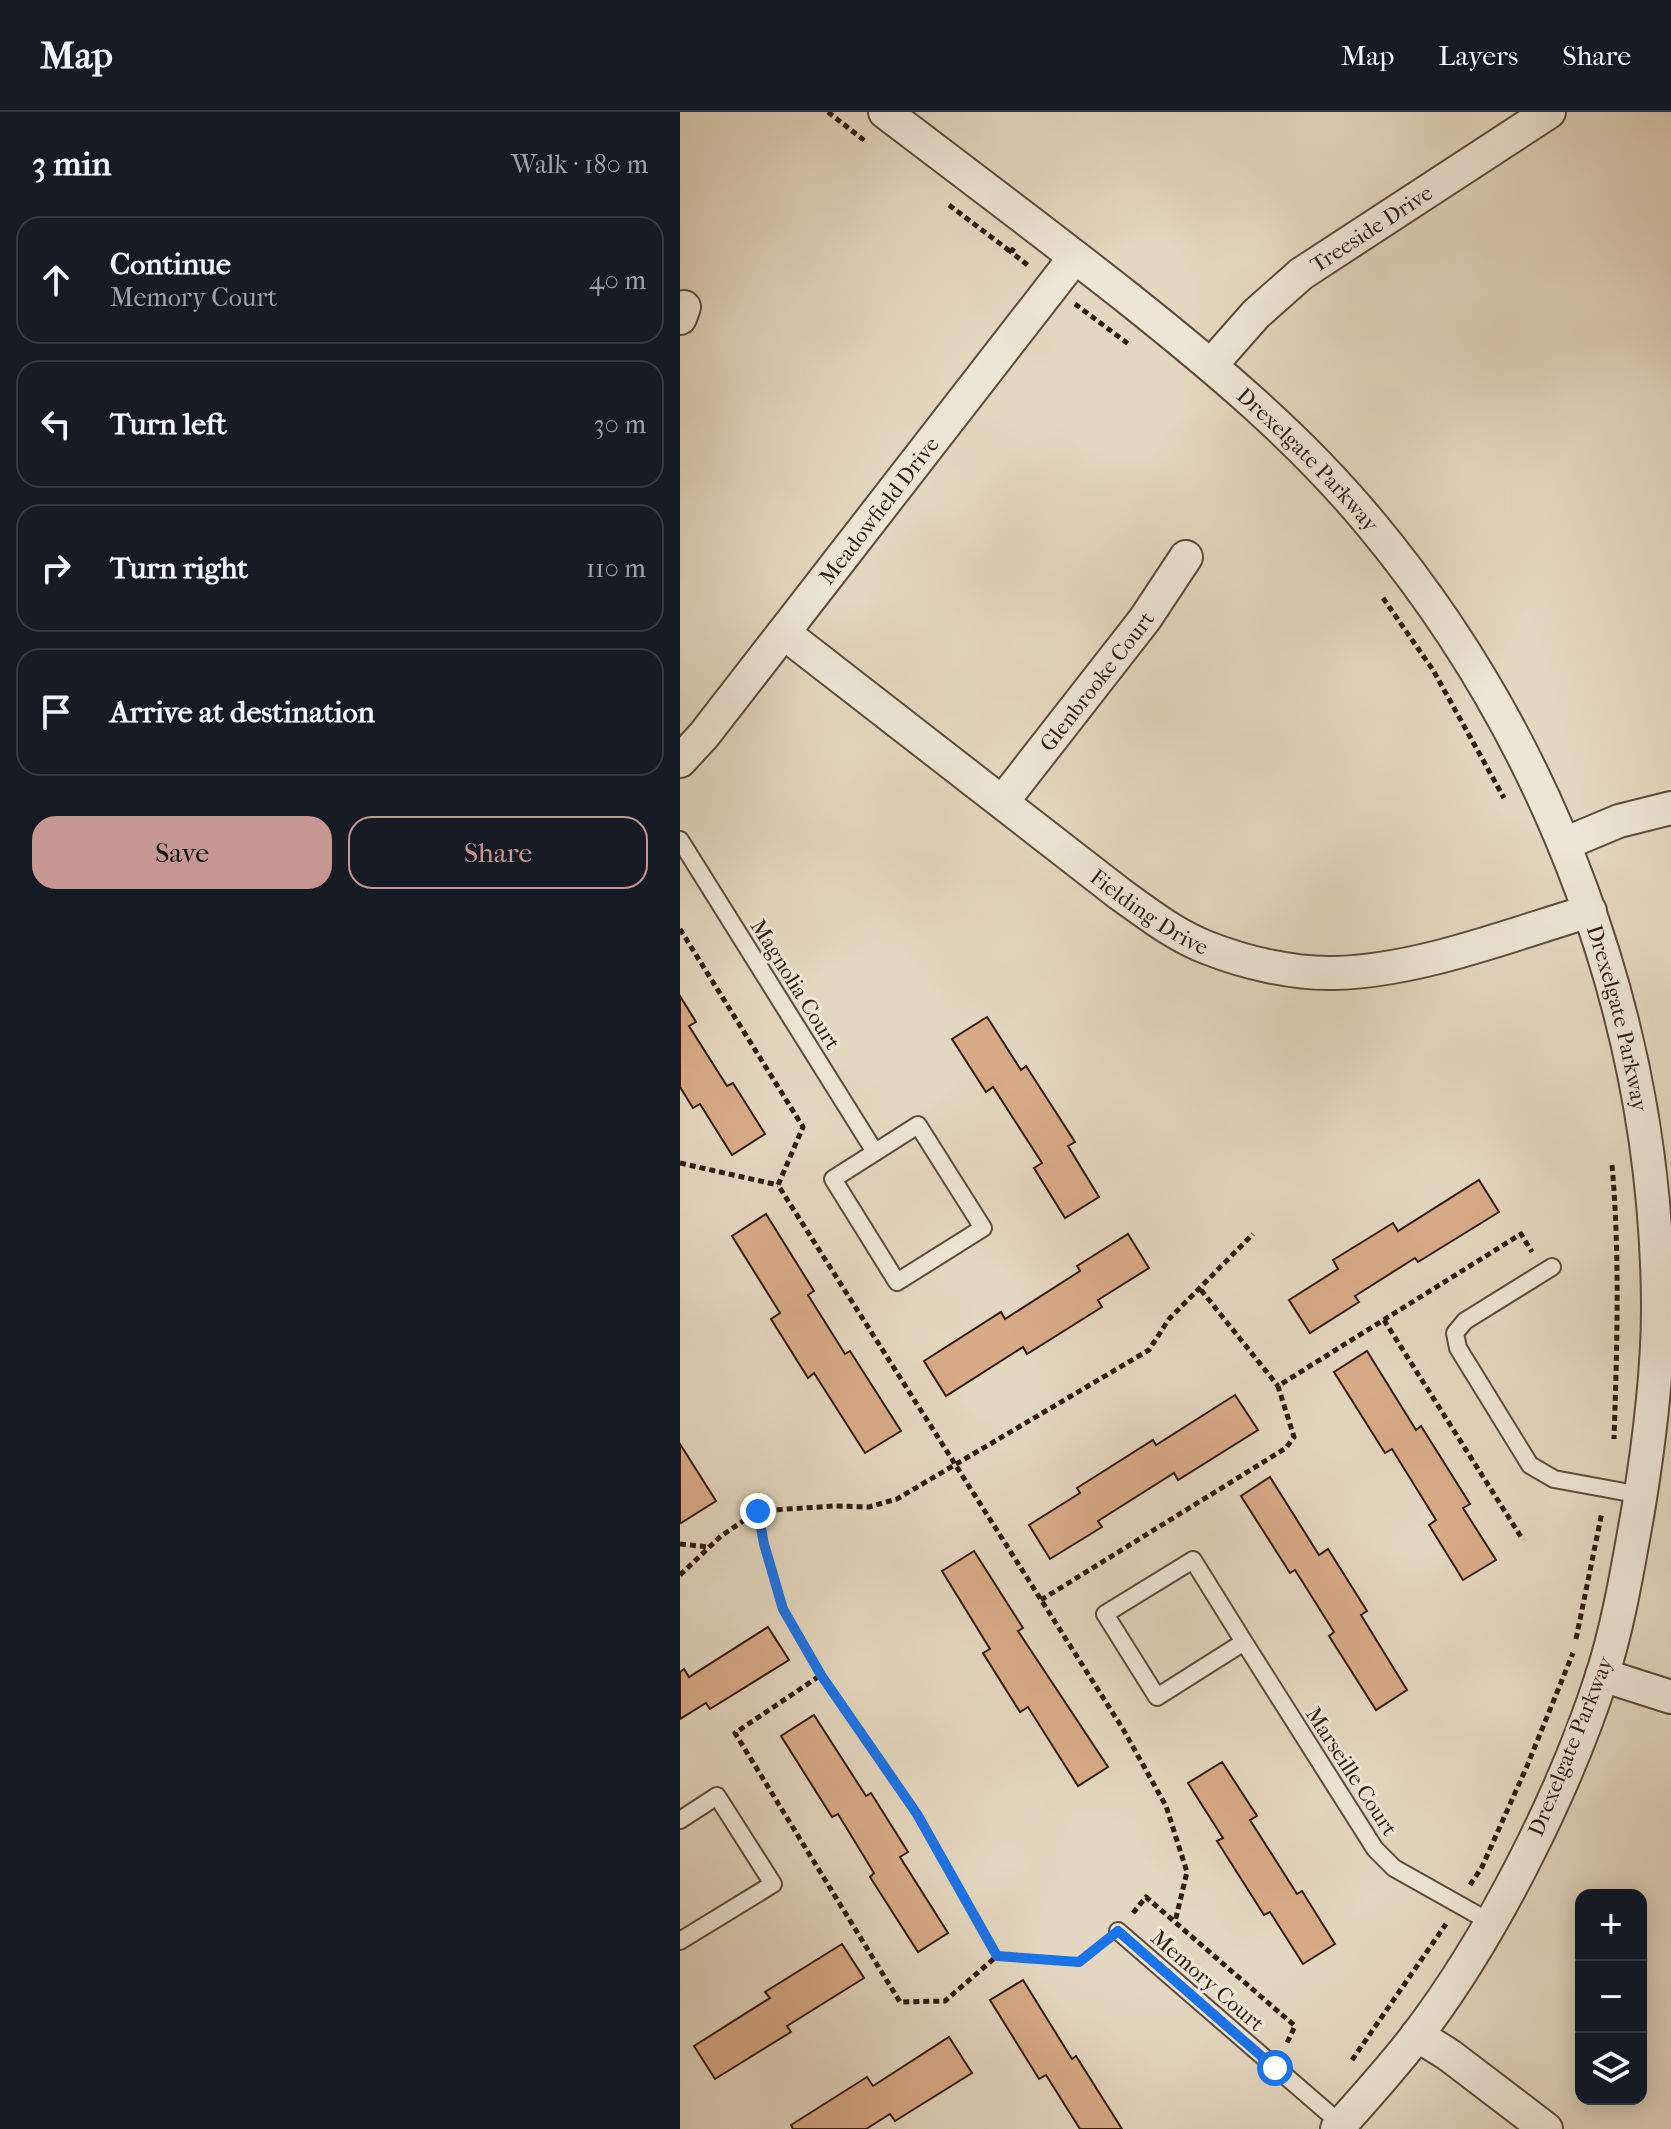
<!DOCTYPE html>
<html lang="en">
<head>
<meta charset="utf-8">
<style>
  body { margin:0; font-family:"IM FELL French Canon",serif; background:#242831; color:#f1f3f6 }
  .controls { position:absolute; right:24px; bottom:24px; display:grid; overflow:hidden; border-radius:16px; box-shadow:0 4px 20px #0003 }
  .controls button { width:72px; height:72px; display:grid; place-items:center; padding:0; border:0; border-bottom:2px solid #363941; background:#171b24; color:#f1f3f6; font:40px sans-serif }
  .stop { position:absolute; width:24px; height:24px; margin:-18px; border:6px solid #1a73e8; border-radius:50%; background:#fff }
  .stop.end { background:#1a73e8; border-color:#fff; box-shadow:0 2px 8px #0008 }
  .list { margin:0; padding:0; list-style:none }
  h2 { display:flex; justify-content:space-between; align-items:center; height:104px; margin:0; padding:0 32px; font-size:34px }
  h2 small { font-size:26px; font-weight:400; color:#9ea1a6 }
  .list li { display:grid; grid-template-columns:52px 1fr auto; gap:24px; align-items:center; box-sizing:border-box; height:128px; margin:0 16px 16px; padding:0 16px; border:2px solid #363941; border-radius:24px }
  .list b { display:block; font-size:30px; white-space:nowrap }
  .list p { margin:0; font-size:26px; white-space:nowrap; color:#9ea1a6 }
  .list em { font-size:26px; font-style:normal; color:#9ea1a6 }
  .actions { display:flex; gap:16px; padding:24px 32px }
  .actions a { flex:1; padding:18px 0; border:2px solid #c59692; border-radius:24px; text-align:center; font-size:28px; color:#c59692 }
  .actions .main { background:#c59692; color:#111 }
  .icon { flex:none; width:44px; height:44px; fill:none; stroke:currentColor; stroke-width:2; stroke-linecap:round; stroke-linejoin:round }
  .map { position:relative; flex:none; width:991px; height:2017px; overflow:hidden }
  header { display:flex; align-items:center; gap:48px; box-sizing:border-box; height:112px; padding:0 40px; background:#171b24; border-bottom:2px solid #363941 }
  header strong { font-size:38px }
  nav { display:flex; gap:44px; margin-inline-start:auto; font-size:28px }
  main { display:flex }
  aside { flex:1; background:#171b24 }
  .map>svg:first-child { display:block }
</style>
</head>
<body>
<header>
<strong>Map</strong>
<nav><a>Map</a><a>Layers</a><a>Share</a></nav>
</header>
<main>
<aside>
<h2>3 min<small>Walk · 180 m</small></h2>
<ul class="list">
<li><svg class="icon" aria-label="ahead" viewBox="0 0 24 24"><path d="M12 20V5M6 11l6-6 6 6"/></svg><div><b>Continue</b><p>Memory Court</p></div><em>40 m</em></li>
<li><svg class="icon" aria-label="left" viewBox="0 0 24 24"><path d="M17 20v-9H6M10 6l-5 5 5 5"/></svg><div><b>Turn left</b></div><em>30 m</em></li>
<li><svg class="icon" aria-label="right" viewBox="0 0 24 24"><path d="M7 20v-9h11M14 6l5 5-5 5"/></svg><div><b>Turn right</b></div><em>110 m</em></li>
<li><svg class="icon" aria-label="arrive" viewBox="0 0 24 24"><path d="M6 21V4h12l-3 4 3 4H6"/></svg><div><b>Arrive at destination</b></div></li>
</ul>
<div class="actions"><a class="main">Save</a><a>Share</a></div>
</aside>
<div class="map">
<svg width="991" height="2017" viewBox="0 0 991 2017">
  <rect width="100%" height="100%" fill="#e4d7bf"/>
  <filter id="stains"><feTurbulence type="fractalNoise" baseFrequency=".0025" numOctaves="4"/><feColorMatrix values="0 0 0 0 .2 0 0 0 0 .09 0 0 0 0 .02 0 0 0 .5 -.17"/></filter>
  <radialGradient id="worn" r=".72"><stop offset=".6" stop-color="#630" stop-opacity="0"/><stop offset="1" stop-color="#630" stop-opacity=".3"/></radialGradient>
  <g fill="#d8ab88" stroke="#331b10" stroke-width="2">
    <polygon points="0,884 16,910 9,914 47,974 53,971 85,1022 52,1043 20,992 13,996 0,975"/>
    <polygon points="307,905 341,958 346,954 395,1030 388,1034 419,1085 385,1106 354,1056 362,1051 313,975 306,980 272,927"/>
    <polygon points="799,1068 819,1100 738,1150 735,1146 675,1184 679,1190 630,1221 609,1188 658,1157 653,1148 713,1111 718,1119"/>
    <polygon points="86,1102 134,1179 128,1183 165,1242 170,1239 221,1319 185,1341 134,1261 128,1266 91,1207 100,1201 52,1124"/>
    <polygon points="448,1122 469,1156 418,1188 422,1195 347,1242 343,1235 266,1284 244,1249 321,1200 325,1207 400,1159 397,1154"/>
    <polygon points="687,1239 736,1318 741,1314 790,1392 783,1396 816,1448 783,1468 749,1413 756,1408 712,1337 705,1341 654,1260"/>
    <polygon points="555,1283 578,1318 498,1368 494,1361 418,1409 422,1415 370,1447 349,1413 400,1381 397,1376 473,1328 476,1333"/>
    <polygon points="0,1332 36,1389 1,1411 0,1410"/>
    <polygon points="590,1365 639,1443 648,1437 687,1499 681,1503 727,1578 696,1598 649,1524 654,1520 615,1458 610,1461 561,1384"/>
    <polygon points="294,1439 343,1516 338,1519 428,1655 398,1674 348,1595 340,1600 303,1541 310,1537 262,1459"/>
    <polygon points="88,1515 109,1548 30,1597 26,1591 0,1607 0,1560 4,1557 9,1565"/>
    <polygon points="134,1603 186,1684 191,1681 228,1740 220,1745 268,1821 238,1840 190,1765 194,1761 158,1702 152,1705 101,1624"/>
    <polygon points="542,1650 577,1704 570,1708 617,1782 622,1779 655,1832 623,1852 590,1800 584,1803 537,1729 543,1726 508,1671"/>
    <polygon points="162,1832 184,1866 107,1914 111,1920 35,1967 14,1934 90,1886 85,1880"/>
    <polygon points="343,1868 392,1947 396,1944 442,2017 400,2017 366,1963 359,1967 310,1888"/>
    <polygon points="269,1925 292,1961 215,2009 210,2002 186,2017 113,2017 111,2013 187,1965 193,1974"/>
  </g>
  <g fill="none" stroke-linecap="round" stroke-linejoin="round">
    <defs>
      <g id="lane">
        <polyline points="0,728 195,1040"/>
        <polygon points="238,1013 303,1116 217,1170 153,1067"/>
        <polyline points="872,1155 785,1209 775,1221 778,1236 850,1353 874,1367 961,1383"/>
        <polyline points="564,1530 513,1448 425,1502 477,1585 564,1530 695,1737 714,1756 810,1810"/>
        <polyline points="0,1708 37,1684 93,1772 0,1829"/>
        <polyline points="438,1819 661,2012"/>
      </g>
      <g id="street">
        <path id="s1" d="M205,0C285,61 365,121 444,183C532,253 618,324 690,411C872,629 977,912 978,1196C978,1264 969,1332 958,1399C948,1454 939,1511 922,1564C884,1682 811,1827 735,1926C711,1957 684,1987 657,2017"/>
        <polyline points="0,206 4,195"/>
        <path id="s2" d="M531,253L576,202L621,162L869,0"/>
        <path id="s3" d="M104,521L440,782C468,802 496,824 528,836C566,851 614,862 654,861C739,859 829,823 910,799"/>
        <path id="s4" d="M0,649L24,623L395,145"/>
        <path id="s5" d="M323,689L465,507L506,445"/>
        <polyline points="884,732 939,709 991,696"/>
        <polyline points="922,1563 991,1585"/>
        <polyline points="737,1923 769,1943 866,2017"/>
      </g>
    </defs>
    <use href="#lane" stroke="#5f4a3c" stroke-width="20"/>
    <use href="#street" stroke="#5f4a3c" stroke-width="36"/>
    <g stroke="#331b10" stroke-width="5" stroke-dasharray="6 4" stroke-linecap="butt">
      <polyline points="148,0 185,29"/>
      <polyline points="269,93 331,140"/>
      <polyline points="334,136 331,140 350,155"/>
      <polyline points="395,192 451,234"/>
      <polyline points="703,486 753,558 824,686"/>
      <polyline points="0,817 123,1015 98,1073 443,1617 486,1694 507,1760 495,1810"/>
      <polyline points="0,1051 98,1073"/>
      <path d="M932,1053C940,1144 937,1235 934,1327"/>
      <polyline points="521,1178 598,1274"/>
      <polyline points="704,1208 843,1428"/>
      <polyline points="78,1399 84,1432 103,1497 141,1563 55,1621 220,1890 265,1889 317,1844 399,1850 420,1833"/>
      <polyline points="0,1432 29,1435"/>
      <polyline points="0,1463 41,1424 78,1399 154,1394 189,1395 217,1387 469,1238 489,1207 573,1122"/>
      <polyline points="361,1488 606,1336 614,1325 598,1274 841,1122 852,1140"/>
      <polyline points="896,1527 922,1400"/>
      <polyline points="142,1563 237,1702 317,1844"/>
      <polyline points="790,1773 802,1755 847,1654 893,1541"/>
      <polyline points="453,1801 466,1785 615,1914 606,1933"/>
      <polyline points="672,1948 766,1812"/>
    </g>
    <use href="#lane" stroke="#ede5d5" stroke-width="16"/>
    <use href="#street" stroke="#ede5d5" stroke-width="32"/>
  </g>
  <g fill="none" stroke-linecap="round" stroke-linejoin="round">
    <polyline stroke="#1a73e8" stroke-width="10" points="78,1399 84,1432 103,1497 141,1563 237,1702 317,1844 399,1850 438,1819 595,1956"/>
  </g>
  <g text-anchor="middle" stroke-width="6" stroke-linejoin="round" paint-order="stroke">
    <g font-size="22" fill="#331b10" stroke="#ede5d5">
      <text dy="8" stroke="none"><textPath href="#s2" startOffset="212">Treeside Drive</textPath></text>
      <text dy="8" stroke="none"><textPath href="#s1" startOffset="548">Drexelgate Parkway</textPath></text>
      <text dy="8" stroke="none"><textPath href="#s4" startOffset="320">Meadowfield Drive</textPath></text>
      <text dy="8" stroke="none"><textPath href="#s5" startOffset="152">Glenbrooke Court</textPath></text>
      <text dy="8" stroke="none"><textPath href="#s3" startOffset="460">Fielding Drive</textPath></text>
      <text transform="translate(116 872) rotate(58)" y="8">Magnolia Court</text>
      <text dy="8" stroke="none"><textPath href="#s1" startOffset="1196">Drexelgate Parkway</textPath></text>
      <text transform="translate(890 1634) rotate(-68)" y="8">Drexelgate Parkway</text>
      <text transform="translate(672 1659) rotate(57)" y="8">Marseille Court</text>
      <text transform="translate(528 1868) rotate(41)" y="8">Memory Court</text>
    </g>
  </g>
  <rect width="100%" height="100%" filter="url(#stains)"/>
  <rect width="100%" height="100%" fill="url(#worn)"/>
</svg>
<div class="controls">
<button>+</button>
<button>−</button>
<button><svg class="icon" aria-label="layers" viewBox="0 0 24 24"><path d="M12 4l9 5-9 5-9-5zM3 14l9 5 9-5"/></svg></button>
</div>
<div class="stop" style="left:595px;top:1956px"></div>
<div class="stop end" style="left:78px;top:1399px"></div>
</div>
</main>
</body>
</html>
